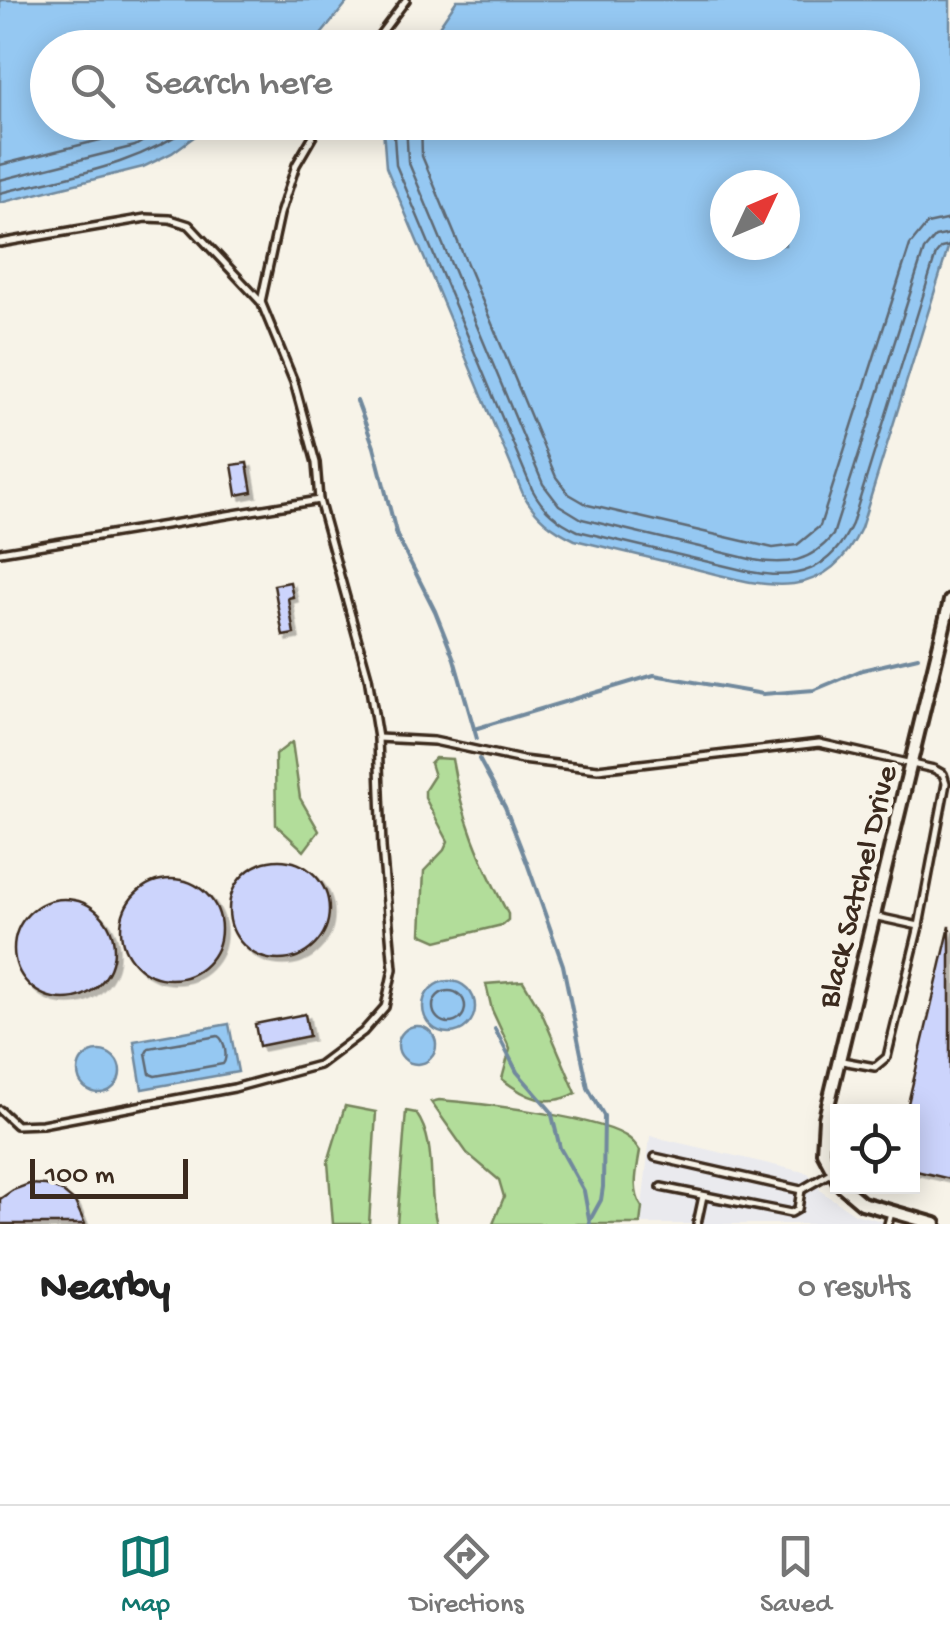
<!DOCTYPE html>
<html lang="en">
<head>
<meta charset="utf-8">
<style>
  body { margin:0; font-family:"Gochi Hand",sans-serif; background:#f6f6f6; color:#222 }
  .controls { position:absolute; right:30px; bottom:30px; display:grid; overflow:hidden; border-radius:0px; box-shadow:0 5px 25px #0003 }
  .controls button { width:90px; height:90px; display:grid; place-items:center; padding:0; border:0; border-bottom:2px solid #e0e0e0; background:#fff; color:#222; font:50px sans-serif }
  .compass { position:absolute; left:710px; top:170px; width:90px; height:90px; border-radius:50%; background:#fff; box-shadow:0 5px 25px #0003; rotate:46deg }
  .scale { position:absolute; left:30px; bottom:25px; width:158px; box-sizing:border-box; padding-left:10px; border:5px solid #3b2a1e; border-top:0; font-size:28px; line-height:35px; white-space:nowrap; color:#3b2a1e; -webkit-text-stroke:8px #f7f3e8; paint-order:stroke }
  .list { margin:0; padding:0; list-style:none }
  h2 { display:flex; justify-content:space-between; align-items:center; height:130px; margin:0; padding:0 40px; font-size:42px }
  h2 small { font-size:32px; font-weight:400; color:#767676 }
  .icon { flex:none; width:55px; height:55px; fill:none; stroke:currentColor; stroke-width:2; stroke-linecap:round; stroke-linejoin:round }
  .map { position:relative; flex:none; width:950px; height:1224px; overflow:hidden }
  .search { position:absolute; background:#fff; box-shadow:0 5px 25px #0003; left:30px; right:30px; top:30px; height:110px; display:flex; align-items:center; gap:25px; box-sizing:border-box; padding:0 35px; border-radius:55px; color:#767676; font-size:38px }
  .sheet { height:280px; background:#fff }
  nav { display:flex; justify-content:space-around; align-items:center; box-sizing:border-box; height:140px; border-top:2px solid #e0e0e0; background:#fff; font-size:28px; color:#767676 }
  nav a { display:grid; justify-items:center; gap:5px }
  nav .on { color:#0f766e }
  .map>svg:first-child { display:block }
</style>
</head>
<body>
<div class="map">
<svg width="950" height="1224" viewBox="0 0 950 1224">
  <defs>
    <filter id="shadow"><feDropShadow dx="4.5" dy="4.5" stdDeviation="0" flood-color="#0004"/></filter>
  </defs>
  <rect width="100%" height="100%" fill="#f7f3e8"/>
  <filter id="ink" filterUnits="userSpaceOnUse"><feTurbulence type="fractalNoise" baseFrequency=".01" numOctaves="2"/><feDisplacementMap in="SourceGraphic" scale="20" xChannelSelector="R" yChannelSelector="G"/><feConvolveMatrix kernelMatrix="1 2 1 2 8 2 1 2 1" color-interpolation-filters="sRGB"/></filter>
  <g filter="url(#ink)">
    <polygon fill="#eaeaee" points="650,1136 808,1173 822,1192 855,1214 894,1224 640,1224"/>
    <g fill="#b2dd9a" stroke="#76845c" stroke-width="2.5">
      <polygon points="292,742 300,798 319,831 304,851 276,825 275,755"/>
      <path d="M435,758L452,759C462,819 480,860 508,914V920L502,925L437,941L421,934L424,871L444,850L448,841L425,798V790L434,776L430,763Z"/>
      <path d="M523,981L541,1011L576,1093C548,1108 526,1098 502,1079L510,1049L492,1010L486,984Z"/>
      <path d="M439,1100C477,1103 604,1117 630,1139C634,1142 637,1147 640,1151C637,1170 631,1190 642,1207L640,1224H493L504,1197L499,1180L467,1153L431,1102Z"/>
      <polygon points="345,1106 376,1112 369,1224 333,1224 328,1162"/>
      <path d="M406,1111L416,1113C439,1146 426,1188 437,1224H397Z"/>
    </g>
    <g fill="#95c8f2" stroke="#71899d" stroke-width="2.5" fill-rule="evenodd">
      <polygon points="0,0 349,0 311,47 48,48 48,122 213,123 172,153 143,167 0,203"/>
      <path d="M457,0H950V242L861,528C824,610 756,584 688,567C650,558 613,549 575,540C552,529 536,517 523,494L386,167L383,128L384,122H902V48L425,47ZM725,185H785V245H725Z"/>
      <circle cx="449" cy="1007" r="26"/>
      <polygon points="229,1024 238,1072 142,1089 134,1041"/>
      <circle cx="417" cy="1045" r="19"/>
      <circle cx="99" cy="1072" r="21"/>
    </g>
    <g fill="none" stroke-linecap="round" stroke-linejoin="round">
      <g stroke="#5f6973" stroke-width="2.5">
        <path d="M393,122L396,165L532,489C543,510 557,521 578,531L751,572C798,581 831,570 852,524L936,254L941,248L950,246"/>
        <path d="M406,122L408,161L543,484L559,505L582,519L754,560C786,566 811,562 833,535L924,250L935,237L950,234"/>
        <polyline points="421,122 422,156 556,477 569,494 588,505 773,548 797,545 820,526 910,245 927,224 950,219"/>
        <polyline points="0,165 100,140 149,122"/>
        <polyline points="0,180 135,146 175,122"/>
        <path d="M0,193C72,175 136,167 197,122"/>
        <circle cx="449" cy="1007" r="16"/>
        <path d="M218,1036C225,1040 228,1058 223,1064L155,1076L150,1074L146,1053L149,1048Z"/>
      </g>
      <g stroke="#71899d" stroke-width="4">
        <polyline points="357,401 374,447 397,536 435,611 454,659 477,739"/>
        <polyline points="474,729 654,675 763,694 814,690 862,670 918,657"/>
        <polyline points="479,759 505,807 527,863 563,965 588,1088 604,1116 603,1187 601,1200 590,1220"/>
        <polyline points="495,1029 517,1072 551,1111 560,1148 584,1191 590,1224"/>
      </g>
    </g>
    <g fill="#ccd4fc" stroke="#3b2a1e" stroke-width="2.5" filter="url(#shadow)">
      <polygon points="247,463 252,492 237,495 232,465"/>
      <polygon points="290,582 293,597 288,598 294,634 283,636 274,585"/>
      <circle cx="279" cy="910" r="50"/>
      <circle cx="171" cy="929" r="50"/>
      <circle cx="64" cy="949" r="50"/>
      <polygon points="950,926 950,1179 912,1170 912,1112 906,1112"/>
      <polygon points="305,1014 309,1036 259,1046 255,1024"/>
      <polygon points="29,1184 46,1185 62,1191 75,1202 85,1224 0,1224 0,1199 13,1190"/>
    </g>
    <g fill="none" stroke-linecap="round" stroke-linejoin="round">
      <defs>
        <g id="service">
          <polyline points="370,48 406,0"/>
          <polyline points="0,243 146,218 170,219 189,225 261,302 294,382 316,463 319,500"/>
          <polyline points="261,302 280,214 296,165 321,122"/>
          <polyline points="0,552 319,500 368,677 378,738 382,847 393,969 385,1007 363,1032 319,1065 234,1088 42,1124 16,1125 0,1110"/>
          <polyline points="378,738 434,741 522,760 598,769 819,743 934,769 943,774 946,783 919,926 873,916"/>
          <polyline points="842,1061 875,1067 887,1057 919,926"/>
          <polyline points="655,1157 801,1190 832,1172"/>
          <polyline points="661,1187 791,1213 798,1209 801,1190"/>
          <polyline points="697,1224 703,1196"/>
          <polyline points="888,1224 891,1213"/>
        </g>
        <g id="minor">
          <polyline points="838,1180 823,1152 825,1118 950,601"/>
          <polyline points="842,1186 862,1203 935,1224"/>
        </g>
      </defs>
      <use href="#service" stroke="#3b2a1e" stroke-width="12"/>
      <use href="#minor" stroke="#3b2a1e" stroke-width="18"/>
      <use href="#service" stroke="#f7f3e8" stroke-width="5"/>
      <use href="#minor" stroke="#f7f3e8" stroke-width="10"/>
    </g>
  </g>
  <g text-anchor="middle" stroke-width="10" stroke-linejoin="round" paint-order="stroke">
    <g font-size="32" fill="#3b2a1e" stroke="#f7f3e8">
      <text transform="translate(855 886) rotate(-76)" y="11">Black Satchel Drive</text>
    </g>
  </g>
</svg>
<div class="controls">
<button><svg class="icon" aria-label="locate" viewBox="0 0 24 24"><circle cx="12" cy="12" r="6"/><path d="M12 2v4M12 18v4M2 12h4M18 12h4"/></svg></button>
</div>
<svg class="compass" viewBox="-18 -18 36 36"><path d="M0-13l5 13h-10z" fill="#e53935"/><path d="M0 13l5-13h-10z" fill="#767676"/></svg>
<div class="scale">100 m</div>
<div class="search"><svg class="icon" aria-label="search" viewBox="0 0 24 24"><circle cx="10" cy="10" r="6"/><path d="M15 15l6 6"/></svg>Search here</div>
</div>
<section class="sheet">
<h2>Nearby<small>0 results</small></h2>
<ul class="list">
</ul>
</section>
<nav>
<a class="on"><svg class="icon" aria-label="map" viewBox="0 0 24 24"><path d="M3 6l6-2 6 2 6-2v14l-6 2-6-2-6 2zM9 4v14M15 6v14"/></svg>Map</a>
<a><svg class="icon" aria-label="directions" viewBox="0 0 24 24"><path d="M12 3l9 9-9 9-9-9zM9 14v-3h6M13 9l2 2-2 2"/></svg>Directions</a>
<a><svg class="icon" aria-label="saved" viewBox="0 0 24 24"><path d="M7 4h10v16l-5-4-5 4z"/></svg>Saved</a>
</nav>
</body>
</html>
